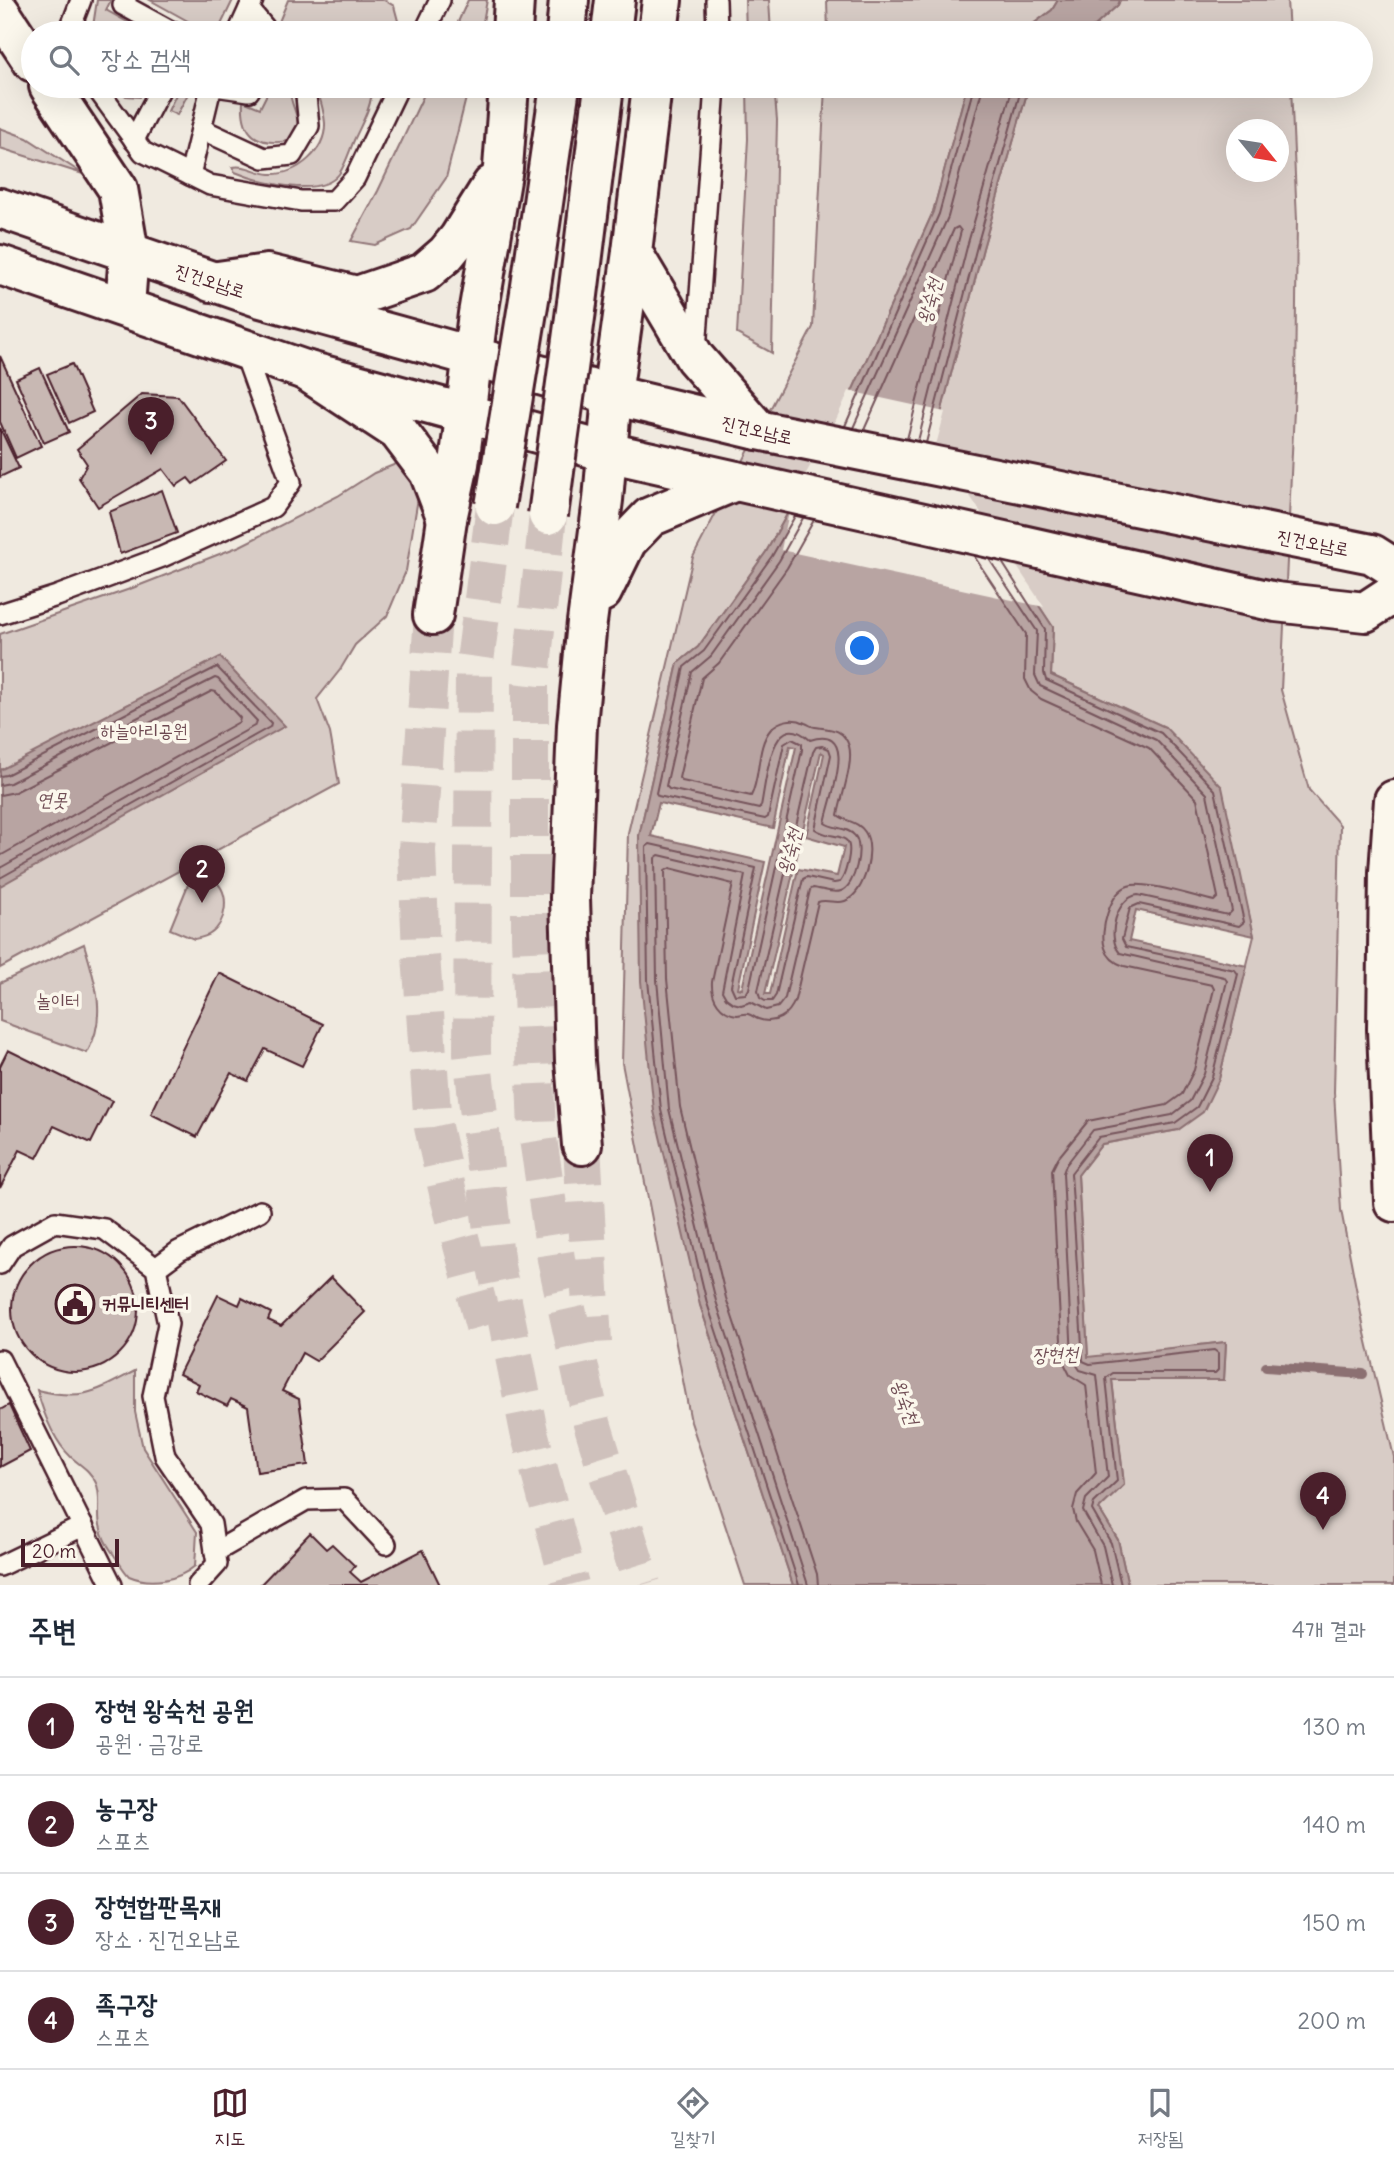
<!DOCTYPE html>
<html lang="ko">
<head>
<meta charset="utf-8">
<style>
  body { margin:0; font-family:Delius,"Poor Story",sans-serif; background:#f6f6f7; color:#1f2937 }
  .compass { position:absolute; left:1226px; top:119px; width:63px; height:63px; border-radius:50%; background:#fff; box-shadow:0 7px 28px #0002; rotate:120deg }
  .scale { position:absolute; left:21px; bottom:18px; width:98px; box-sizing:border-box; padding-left:7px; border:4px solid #4a1f2b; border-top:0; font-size:19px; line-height:24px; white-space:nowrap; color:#4a1f2b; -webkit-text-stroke:5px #fbf7ec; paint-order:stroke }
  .you { position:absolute; left:863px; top:649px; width:24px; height:24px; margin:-18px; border:5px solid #fff; border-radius:50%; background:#1a73e8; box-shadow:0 0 0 10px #1a73e833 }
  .badge { display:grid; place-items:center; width:46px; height:46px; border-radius:50%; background:#4a1f2b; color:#fff; font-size:23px; font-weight:700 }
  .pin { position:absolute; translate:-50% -58px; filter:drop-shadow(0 2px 4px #0008) }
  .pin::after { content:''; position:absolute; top:37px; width:24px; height:21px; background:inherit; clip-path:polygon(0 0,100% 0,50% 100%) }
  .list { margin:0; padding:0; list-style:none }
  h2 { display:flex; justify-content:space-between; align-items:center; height:91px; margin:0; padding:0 28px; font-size:30px }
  h2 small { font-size:23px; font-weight:400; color:#747a83 }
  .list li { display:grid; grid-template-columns:46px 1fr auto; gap:21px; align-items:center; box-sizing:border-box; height:98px; padding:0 28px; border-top:2px solid #e0e1e3 }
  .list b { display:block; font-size:26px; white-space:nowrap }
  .list p { margin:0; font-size:23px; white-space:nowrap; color:#747a83 }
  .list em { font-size:23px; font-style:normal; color:#747a83 }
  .icon { flex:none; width:38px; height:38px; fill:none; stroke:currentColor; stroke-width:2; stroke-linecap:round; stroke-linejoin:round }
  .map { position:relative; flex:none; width:1394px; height:1585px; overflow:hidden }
  .search { position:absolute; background:#fff; box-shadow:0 7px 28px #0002; left:21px; right:21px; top:21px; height:77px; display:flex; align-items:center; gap:18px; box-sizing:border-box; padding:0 24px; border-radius:38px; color:#747a83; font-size:26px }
  .sheet { height:483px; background:#fff }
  nav { display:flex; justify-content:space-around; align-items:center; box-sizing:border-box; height:98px; border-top:2px solid #e0e1e3; background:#fff; font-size:19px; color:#747a83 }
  nav a { display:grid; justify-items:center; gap:4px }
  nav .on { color:#4a1f2b }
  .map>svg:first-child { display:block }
</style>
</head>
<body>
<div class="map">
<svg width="1394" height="1585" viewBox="0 0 1394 1585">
  <rect width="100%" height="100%" fill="#f0eae0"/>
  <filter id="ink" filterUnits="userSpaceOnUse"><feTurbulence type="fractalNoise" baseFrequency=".0143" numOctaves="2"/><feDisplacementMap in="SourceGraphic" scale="14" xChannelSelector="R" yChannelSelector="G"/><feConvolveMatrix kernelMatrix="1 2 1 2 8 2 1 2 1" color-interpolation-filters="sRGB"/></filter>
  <g filter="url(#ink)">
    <g fill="#d8ccc6" stroke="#917678" stroke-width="2" fill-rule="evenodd">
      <polygon points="97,0 111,0 106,10 147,33 92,33"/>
      <polygon points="150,0 233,0 217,33 204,33 204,30"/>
      <polygon points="288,0 384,0 394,6 398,21 383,33 283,33 276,29"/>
      <polygon points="468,0 487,0 481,33 453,33"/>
      <polygon points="745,0 769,0 771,33 746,33"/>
      <polygon points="827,0 1058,0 1052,10 1021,33 828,33"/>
      <polygon points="1120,0 1287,0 1289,33 1087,33 1118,5"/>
      <polygon points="115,86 147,86 140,97 126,96"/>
      <polygon points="180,86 192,86 177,115 168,111"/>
      <path d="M271,86H290C288,110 308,118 290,141C257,146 241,135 243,101L260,108Z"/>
      <path d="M316,86L372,87C372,106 363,121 355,138C350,149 346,164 339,174C320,199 259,182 235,172L232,167C246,164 256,173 270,174C297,175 326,151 325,123C324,111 320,98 316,86Z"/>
      <polygon points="428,86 469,86 446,178 411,229 375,245 351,241 378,191"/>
      <polygon points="747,86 774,86 777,120 772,353 737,334 748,139"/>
      <polygon points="825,86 967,86 933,212 837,425 766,552 698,647 678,663 639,836 700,1305 793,1585 745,1585 691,1422 622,1063 628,833 693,557 813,327"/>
      <path d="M1029,86H1291L1297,220L1295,388L1281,690L1309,790L1340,825L1334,1092L1341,1210L1364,1329L1394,1457V1585H1128L1118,1540L1099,1509L1124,1484L1112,1380H1224L1226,1342L1088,1358L1078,1175L1102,1144L1178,1130L1219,1079L1254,936L1244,893L1165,727L1051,675L1053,627L933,445L983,248ZM1236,130H1278V172H1236Z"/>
      <polygon points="0,128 27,138 83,174 0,148"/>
      <polygon points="408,459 419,492 406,571 387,616 355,645 340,670 317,699 330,733 339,784 0,968 0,634 130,589 240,546 338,496 374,473"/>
      <path d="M194,870C200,873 209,876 214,880C231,893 227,923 210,934C206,937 199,938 194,939L170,929Z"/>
      <path d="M84,944C95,981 108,1017 87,1053L0,1021V983Z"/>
      <path d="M135,1371V1412L143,1448L197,1532L195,1566C177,1581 150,1585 129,1576C124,1571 120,1564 116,1558C109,1547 102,1539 100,1525C97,1512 102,1495 96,1483C90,1470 81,1466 71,1457C54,1441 43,1412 37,1390C83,1401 95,1392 135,1371Z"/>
    </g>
    <g fill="#b8a4a2" stroke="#8c6f72" stroke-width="2" fill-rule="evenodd">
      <polygon points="1058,0 1120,0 1118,5 1087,33 1021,33 1052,10"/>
      <path d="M967,86H1029L983,248L933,445L1053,627L1051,675L1165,727L1222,787L1254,936L1136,910L1129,941L1247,966L1219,1079L1203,1112L1178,1130L1102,1144L1078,1175L1088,1357L1226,1342L1224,1380H1112L1124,1485L1099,1509L1118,1540L1128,1585H793L700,1305L654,1111L641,981L639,836L678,663L698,647L766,552L837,425L933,212ZM790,746L796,747L742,989L738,988L765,862L651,836L659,803L773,828ZM821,752L824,754L806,836L844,847L837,876L798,869L770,994H765Z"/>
      <polygon points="220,657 285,726 0,886 0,770"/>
    </g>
    <polygon fill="#f0eae0" points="849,391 945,412 936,445 1044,607 781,550 792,498 834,424"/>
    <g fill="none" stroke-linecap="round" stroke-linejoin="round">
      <g stroke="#76545b" stroke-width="2">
        <polyline points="845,426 939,214 974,86"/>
        <polyline points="853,428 948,217 983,86"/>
        <polyline points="864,430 954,229 958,227 961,231 907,439"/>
        <polyline points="918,441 968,243 1013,86"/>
        <polyline points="926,443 977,246 1022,86"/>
        <polyline points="795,516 772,556 704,651 684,667 656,793 658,796 765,819 768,817 784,744 792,739 802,744 802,750 749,989 746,994 735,995 731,986 756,868 650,844 646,847 648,980 661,1110 707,1303 799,1585"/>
        <path d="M803,518L779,561L711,656L692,672L666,786L669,789L759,809L761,806C766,783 771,704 810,740C861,724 829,800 825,823C833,829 848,827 855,836C864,847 855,887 841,891C833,894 822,889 813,888L810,890L785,998L778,1007L766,1010L751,1002L741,1005L733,1003L726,998L722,991L745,875L659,855L655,858L657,980L669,1109L716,1301L808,1585"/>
        <path d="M814,520L787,568L719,663L702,678L679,778L682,781L751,796C761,777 756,746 771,729C779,720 794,717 805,723C809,724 811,727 815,727C830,729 843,728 849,746C854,763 841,797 838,815C846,822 858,821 865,832C876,849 865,894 845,901C836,904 826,899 818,902L795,1000C789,1016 775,1025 758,1019C755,1018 752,1015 748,1014C744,1013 741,1015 737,1015C720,1013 711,998 712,982L733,884L670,868L665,871L667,979L680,1107L726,1298L817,1574L818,1585"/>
        <path d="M974,556L1026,634L1025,679L1031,691L1041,699L1149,748L1197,799L1218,897L1214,901C1196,897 1144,880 1128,886C1110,892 1099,932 1105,948C1108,958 1115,963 1124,966L1212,985L1214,989L1194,1070L1182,1094L1167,1105L1088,1121L1058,1158L1052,1170L1062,1359L1070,1375L1086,1385L1096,1473L1077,1494L1073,1509L1076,1522L1093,1550L1101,1585"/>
        <path d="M989,559L1037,631L1035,675L1040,686L1156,740L1207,794L1232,911L1228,915L1138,895C1116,897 1106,938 1120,953L1224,977L1227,981L1204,1074L1190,1101L1172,1115L1093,1130L1066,1165L1063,1173L1072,1358L1080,1370L1097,1375L1108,1477L1086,1499L1083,1511L1103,1546L1112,1585"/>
        <polyline points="1002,562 1045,629 1044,673 1046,680 1161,733 1215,790 1244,922 1239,926 1139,904 1130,908 1122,939 1126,947 1235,970 1238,974 1212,1077 1197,1107 1175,1123 1099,1137 1071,1173 1083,1361 1090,1364 1214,1350 1218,1353 1218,1370 1215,1373 1113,1373 1106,1378 1117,1481 1094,1503 1092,1510 1111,1543 1121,1585"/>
        <path d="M822,746L829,749L831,755L815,829C834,842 855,828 848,861C846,869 845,876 840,882L834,883L807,877L803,879L776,995L772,1001H765L760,998L758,991L813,752L816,747Z"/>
        <polyline points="0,776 6,775 217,667 271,723 270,727 0,878"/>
        <polyline points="0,785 10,783 215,678 218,679 257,721 256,725 0,868"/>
        <polyline points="0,795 15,792 212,691 216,692 240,718 239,722 0,856"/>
      </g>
      <polyline stroke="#8c6f72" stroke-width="10" points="1266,1367 1363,1374"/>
    </g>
    <g fill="#c8b8b3" stroke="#4a1f2b" stroke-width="2">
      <polygon points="0,356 41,446 16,458 0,422"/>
      <polygon points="72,364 93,412 69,423 47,374"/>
      <polygon points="40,368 69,432 44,443 16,379"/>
      <polygon points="142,394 178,396 226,461 193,484 188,478 176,486 163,469 98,507 79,478 87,464 77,449"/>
      <polygon points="0,428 19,468 0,477"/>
      <polygon points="162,490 177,533 120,554 109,512"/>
      <polygon points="219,973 323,1024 302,1066 265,1049 248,1081 231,1073 197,1137 151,1114"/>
      <polygon points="8,1050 112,1101 91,1143 54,1126 37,1158 20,1150 0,1188 0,1066"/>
      <circle cx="75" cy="1309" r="63"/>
      <polygon points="331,1277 365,1312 316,1361 302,1353 282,1391 299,1399 308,1465 257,1472 248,1407 231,1399 227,1406 196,1391 199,1384 179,1374 218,1295 239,1305 242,1298 271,1313 268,1320 281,1326"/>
      <polygon points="9,1405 30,1451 0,1467 0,1410"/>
      <polygon points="310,1533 326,1549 332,1544 355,1566 350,1572 361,1582 423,1550 440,1585 260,1585"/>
    </g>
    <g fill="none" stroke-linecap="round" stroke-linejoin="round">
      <g stroke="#cfc1bc" stroke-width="38" stroke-dasharray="38 19" stroke-linecap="butt">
        <polyline points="495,506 474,669 472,1053 496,1266 529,1432 570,1585"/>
        <polyline points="548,515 530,686 530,937 537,1132 556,1259 592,1423 642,1585"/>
        <polyline points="433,615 417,850 421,955 433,1127 449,1197 484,1326"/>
        <polyline points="582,1145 593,1343"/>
      </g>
      <defs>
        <g id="service">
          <polyline points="126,0 123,5 174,33"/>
          <polyline points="716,0 717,33"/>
          <polyline points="249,9 269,33"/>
          <polyline points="71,33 70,29 81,0"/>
          <polyline points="238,33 253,0"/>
          <polyline points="424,33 440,0"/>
          <polyline points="95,86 143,152 210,185 301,201 334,201 355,178 399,86"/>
          <polyline points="215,86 249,91 252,86"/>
          <polyline points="201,129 264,158 292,155 309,126 305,86"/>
          <polyline points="134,140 162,86"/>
          <polyline points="190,175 209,96 214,86"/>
          <polyline points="696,350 715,86"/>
          <polyline points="0,614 57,596 162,557 273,507 291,482 243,349"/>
          <polyline points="0,1264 12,1246 55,1222 104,1229 156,1268 168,1324 153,1396 165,1456 211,1524 217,1564 198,1585"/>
          <polyline points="156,1268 179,1251 260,1211"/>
          <polyline points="0,1360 112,1585"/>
          <polyline points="215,1552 306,1500 344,1499 386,1544"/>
          <polyline points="0,1566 83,1526"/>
        </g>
        <g id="minor">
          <polyline points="0,12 33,62"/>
          <polyline points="49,86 118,189 129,253 125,306"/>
        </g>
        <g id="secondary">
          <polyline points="0,208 261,298 612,395 758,430 1372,554 1394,568"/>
          <polyline points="0,265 305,370 607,452 1276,602 1365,612 1394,593"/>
          <polyline points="1394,800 1389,872 1387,1029 1394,1202"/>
        </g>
        <g id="trunk">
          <polyline points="512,33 514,0"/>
          <polyline points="566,33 569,0"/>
          <polyline points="611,33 615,0"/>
          <polyline points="658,33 662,0"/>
          <polyline points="652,86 632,252 695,358 758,430"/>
          <polyline points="211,282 267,274 357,296 424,273 446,254 459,238 492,185"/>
          <polyline points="530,293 560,86"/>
          <polyline points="577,303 604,86"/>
          <polyline points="305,370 398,431 429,472 447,519"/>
          <polyline points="602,592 627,541 650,517 735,481"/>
          <polyline points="433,615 447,519 459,464 478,314 503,168 509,86"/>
          <polyline points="582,1145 575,1061 570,898 577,725 587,622 603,500 612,395 632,252"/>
        </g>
      </defs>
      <use href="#service" stroke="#4a1f2b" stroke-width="24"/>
      <use href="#minor" stroke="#4a1f2b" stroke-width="44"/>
      <use href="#secondary" stroke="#4a1f2b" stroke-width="44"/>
      <use href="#trunk" stroke="#4a1f2b" stroke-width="44"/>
      <use href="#service" stroke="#fbf7ec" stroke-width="19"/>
      <use href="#minor" stroke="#fbf7ec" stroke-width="38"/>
      <use href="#secondary" stroke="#fbf7ec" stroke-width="38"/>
      <use href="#trunk" stroke="#fbf7ec" stroke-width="38"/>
      <defs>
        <g id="trunk-bridge">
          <polyline points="495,506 530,293"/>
          <polyline points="548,515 577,303"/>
        </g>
      </defs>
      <use href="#trunk-bridge" stroke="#4a1f2b" stroke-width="44" stroke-linecap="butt"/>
      <use href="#trunk-bridge" stroke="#fbf7ec" stroke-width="38"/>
    </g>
  </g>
  <defs>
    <symbol id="civic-ring" viewBox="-11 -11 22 22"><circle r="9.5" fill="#fbf7ec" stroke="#4a1f2b" stroke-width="1.5"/><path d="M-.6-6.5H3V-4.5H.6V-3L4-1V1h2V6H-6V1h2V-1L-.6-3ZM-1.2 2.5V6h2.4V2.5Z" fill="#4a1f2b"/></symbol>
  </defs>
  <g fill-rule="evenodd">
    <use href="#civic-ring" x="53" y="1282" width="44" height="44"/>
  </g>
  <g text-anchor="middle" stroke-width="7" stroke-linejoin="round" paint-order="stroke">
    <g font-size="18" fill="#4a1f2b" stroke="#fbf7ec">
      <text transform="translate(210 281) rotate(18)" y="6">진건오남로</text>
      <text transform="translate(757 430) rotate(13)" y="6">진건오남로</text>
      <text transform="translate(1313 543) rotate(11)" y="6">진건오남로</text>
    </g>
    <g font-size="18" fill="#6e4a52" stroke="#fbf7ec">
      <text x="144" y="737">하늘아리공원</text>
      <text x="58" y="1007">놀이터</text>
    </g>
    <g font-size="18" font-weight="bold" fill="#4a1f2b" stroke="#fbf7ec" text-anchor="start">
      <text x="102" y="1310">커뮤니티센터</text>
    </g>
    <g font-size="19" font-style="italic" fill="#704e55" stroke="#fbf7ec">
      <text transform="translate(929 301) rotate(-75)" y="7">왕숙천</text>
      <text x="52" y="806">연못</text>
      <text transform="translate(789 851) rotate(-76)" y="7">왕숙천</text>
      <text transform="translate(1055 1354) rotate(-2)" y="7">장현천</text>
      <text transform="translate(906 1402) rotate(70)" y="7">왕숙천</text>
    </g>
  </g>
</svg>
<svg class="compass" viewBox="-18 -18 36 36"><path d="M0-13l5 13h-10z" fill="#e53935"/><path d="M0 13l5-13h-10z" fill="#747a83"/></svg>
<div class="scale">20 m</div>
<div class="you"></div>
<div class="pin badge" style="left:1210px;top:1192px">1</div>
<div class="pin badge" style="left:202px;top:903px">2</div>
<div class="pin badge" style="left:151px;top:455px">3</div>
<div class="pin badge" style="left:1323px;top:1530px">4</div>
<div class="search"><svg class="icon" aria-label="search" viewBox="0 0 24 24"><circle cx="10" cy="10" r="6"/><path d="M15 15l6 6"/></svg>장소 검색</div>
</div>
<section class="sheet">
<h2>주변<small>4개 결과</small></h2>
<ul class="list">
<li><span class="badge">1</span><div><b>장현 왕숙천 공원</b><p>공원 · 금강로</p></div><em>130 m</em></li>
<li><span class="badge">2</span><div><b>농구장</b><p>스포츠</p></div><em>140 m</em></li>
<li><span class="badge">3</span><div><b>장현합판목재</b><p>장소 · 진건오남로</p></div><em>150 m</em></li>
<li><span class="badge">4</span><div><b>족구장</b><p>스포츠</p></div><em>200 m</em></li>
</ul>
</section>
<nav>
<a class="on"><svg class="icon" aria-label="map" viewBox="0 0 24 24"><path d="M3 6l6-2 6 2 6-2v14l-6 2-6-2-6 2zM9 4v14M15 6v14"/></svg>지도</a>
<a><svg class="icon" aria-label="directions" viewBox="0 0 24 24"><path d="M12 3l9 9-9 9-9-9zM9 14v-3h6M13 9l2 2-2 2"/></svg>길찾기</a>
<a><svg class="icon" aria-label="saved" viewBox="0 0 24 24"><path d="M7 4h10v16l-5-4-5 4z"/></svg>저장됨</a>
</nav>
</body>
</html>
